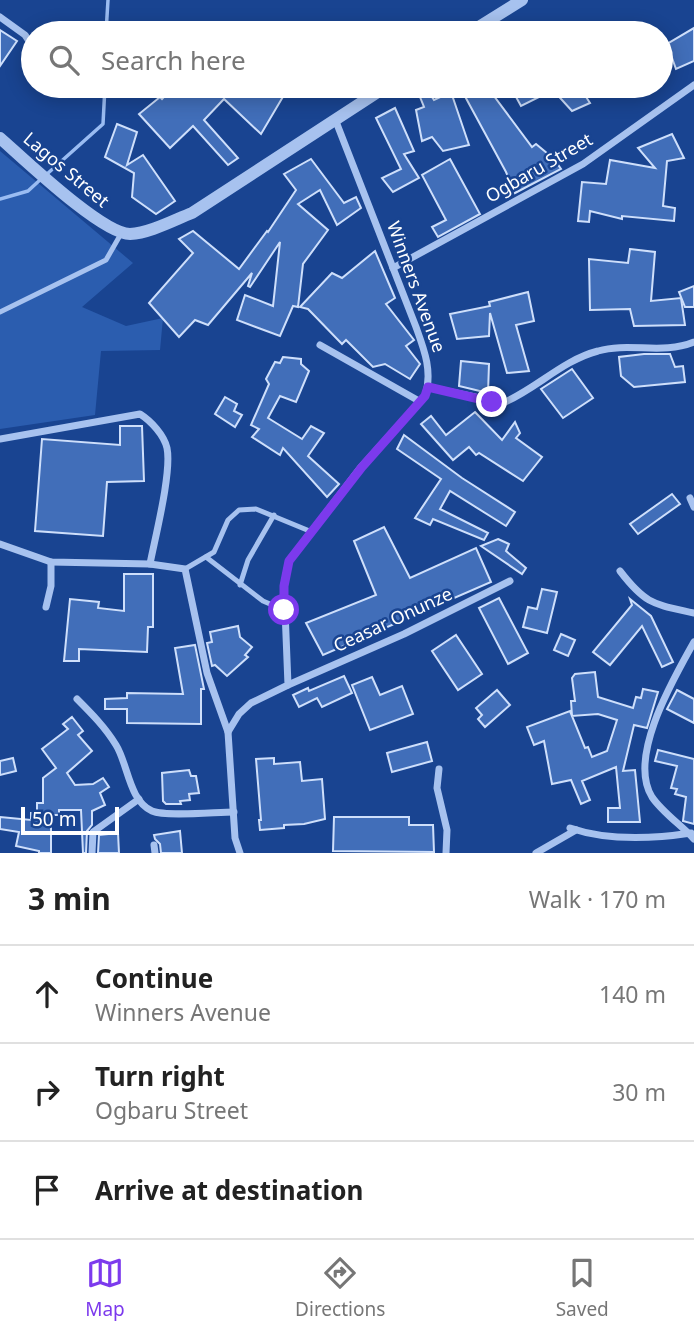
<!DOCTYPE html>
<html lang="en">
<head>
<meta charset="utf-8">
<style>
  body { margin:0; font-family:"Noto Sans",sans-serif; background:#f2f2f2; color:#222 }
  .scale { position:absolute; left:21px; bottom:18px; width:98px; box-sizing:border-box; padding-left:7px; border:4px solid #fff; border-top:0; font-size:19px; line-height:24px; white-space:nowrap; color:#fff; -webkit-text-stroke:5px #194491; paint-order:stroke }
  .stop { position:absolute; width:21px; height:21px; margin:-16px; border:5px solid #7c3aed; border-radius:50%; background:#fff }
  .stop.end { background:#7c3aed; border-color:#fff; box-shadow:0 2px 7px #0008 }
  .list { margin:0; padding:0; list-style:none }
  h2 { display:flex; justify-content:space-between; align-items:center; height:91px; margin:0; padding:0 28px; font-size:30px }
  h2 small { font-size:23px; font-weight:400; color:#767676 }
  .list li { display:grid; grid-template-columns:46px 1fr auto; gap:21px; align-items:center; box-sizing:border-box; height:98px; padding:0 28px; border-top:2px solid #e0e0e0 }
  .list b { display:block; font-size:26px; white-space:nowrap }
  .list p { margin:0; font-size:23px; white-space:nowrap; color:#767676 }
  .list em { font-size:23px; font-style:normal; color:#767676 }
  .icon { flex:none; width:38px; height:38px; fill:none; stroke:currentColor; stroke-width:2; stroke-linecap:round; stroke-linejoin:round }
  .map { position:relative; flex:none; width:694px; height:853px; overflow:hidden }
  .search { position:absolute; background:#fff; box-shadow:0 4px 18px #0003; left:21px; right:21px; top:21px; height:77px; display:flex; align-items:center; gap:18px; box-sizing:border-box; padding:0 24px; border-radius:38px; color:#767676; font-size:26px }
  .sheet { height:385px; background:#fff }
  nav { display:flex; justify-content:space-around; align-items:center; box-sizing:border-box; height:98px; border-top:2px solid #e0e0e0; background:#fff; font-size:19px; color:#767676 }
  nav a { display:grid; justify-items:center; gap:4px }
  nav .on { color:#7c3aed }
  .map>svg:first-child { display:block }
</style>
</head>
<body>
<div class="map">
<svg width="694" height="853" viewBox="0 0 694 853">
  <rect width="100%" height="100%" fill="#194491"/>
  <polygon fill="#2b5daf" points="0,151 133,263 82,307 126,326 163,318 160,350 101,351 95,415 0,429"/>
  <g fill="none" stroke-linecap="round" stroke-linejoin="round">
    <g stroke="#9abcf2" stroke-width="3.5">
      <polyline points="106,33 108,0"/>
      <polyline points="47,174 103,124 105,86"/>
      <polyline points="0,199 28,191 41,179"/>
    </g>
  </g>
  <g fill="#416eb9" stroke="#cedffb" stroke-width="2">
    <polygon points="694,28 694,61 676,69 667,44"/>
    <polygon points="0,30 17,41 0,66"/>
    <polygon points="174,86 273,86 284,95 261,134 224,99 204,120 238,158 228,165 193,126 170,148 139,114 160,97 162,99"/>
    <polygon points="469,86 474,89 479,86 482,86 483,89 488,88 532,147 536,144 554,159 561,169 515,193 506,172 461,89"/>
    <polygon points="510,86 579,86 590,103 572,111 553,90 521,106"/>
    <polygon points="451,92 469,145 443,151 432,137 422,141 416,110 424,107 420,97 430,94 434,100"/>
    <polygon points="395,108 414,151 404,154 419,178 393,192 382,178 401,169 376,118"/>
    <polygon points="117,124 137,132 127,165 143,155 175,201 156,214 132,197 134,173 105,157"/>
    <polygon points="672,134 684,158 667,161 663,206 675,208 674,221 622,216 622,219 590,211 589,222 578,221 582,182 606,184 610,160 655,168 638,148"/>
    <polygon points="311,159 344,203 356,197 361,208 337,225 320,190 298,204 328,230 303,264 298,307 293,306 280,336 237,320 245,295 273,306 280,242 250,287 248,286 252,273 208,325 195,320 179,337 149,303 193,253 179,239 193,231 239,269 267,231 268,232 296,190 284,174"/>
    <polygon points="450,159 480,214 438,237 432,227 446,220 422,175"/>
    <polygon points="630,249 655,252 651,301 681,298 685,325 634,326 630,309 590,310 589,259 628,263"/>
    <polygon points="375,251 395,298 386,304 414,340 406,346 420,364 410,379 385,364 373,367 346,340 342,344 308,309 300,307 332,273 342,278"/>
    <polygon points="694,286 694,307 685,307 679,292"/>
    <polygon points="528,292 534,321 516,325 529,371 507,373 490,313 489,336 457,339 450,314 490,306 489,302"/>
    <polygon points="644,354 670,354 675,367 683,366 685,382 634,387 621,376 619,357"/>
    <polygon points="283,357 301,359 301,364 309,371 296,402 280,396 268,418 302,439 311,426 324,433 308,456 339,484 327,497 283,448 280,455 252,437 259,429 251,425 269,384 266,379 275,362 280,363"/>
    <polygon points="461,361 489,364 488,393 459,386"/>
    <polygon points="572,369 593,398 563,418 541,389"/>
    <polygon points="225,397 237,404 234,411 242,415 235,427 215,414"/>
    <polygon points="475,412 502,440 515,422 520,433 516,438 542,457 523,481 479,453 476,455 469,447 453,460 421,424 431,416 446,435"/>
    <polygon points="120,426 142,426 144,481 107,482 103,536 35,531 42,439 120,445"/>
    <polygon points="404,435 462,478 515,512 506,526 450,491 440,509 488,533 484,540 433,519 430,525 415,518 441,479 397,449"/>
    <polygon points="672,494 680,504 638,534 630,524"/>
    <polygon points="384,527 410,578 476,548 491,582 323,655 306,623 376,595 354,541"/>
    <polygon points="498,539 509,544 506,551 526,568 522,574 481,546"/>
    <polygon points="124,574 153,574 153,627 148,627 147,652 79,649 79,661 64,661 70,599 99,602 98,608 124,611"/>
    <polygon points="542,589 557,592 547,633 523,627 528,607 537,609"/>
    <polygon points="499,598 528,653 508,664 479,608"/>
    <polygon points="630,599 651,616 673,662 662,667 642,626 610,665 593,652 632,605"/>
    <polygon points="238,626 240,637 252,647 245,655 248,657 227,676 215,665 212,666 207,643 212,642 210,632"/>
    <polygon points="561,634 575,640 568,656 554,650"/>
    <polygon points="456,635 482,674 458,690 432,651"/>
    <polygon points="195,645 204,689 201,689 201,724 127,723 127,709 105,709 105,699 127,698 127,693 183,694 175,648"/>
    <polygon points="595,672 598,697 633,708 636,697 641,698 643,689 658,692 647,728 634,725 623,771 635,770 640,822 608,822 608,808 620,808 616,767 582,781 590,800 581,804 571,780 552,784 544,741 534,745 527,727 570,711 585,748 588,747 592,757 607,751 617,720 598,714 572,716 571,701 575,701 572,678 575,674"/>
    <polygon points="344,676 352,693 322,707 317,698 299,707 293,695 308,688 309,691"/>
    <polygon points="372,677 380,695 402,686 413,714 370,730 352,685"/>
    <polygon points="497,690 510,705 485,727 478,719 482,715 476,708"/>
    <polygon points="677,690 694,699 694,723 667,709"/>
    <polygon points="72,717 83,731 78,735 92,751 67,773 75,785 93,784 103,778 109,787 100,793 105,805 92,811 92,825 87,831 86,853 83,853 81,810 59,810 59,815 51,815 51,853 39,853 39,851 16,846 19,832 0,829 0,817 31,820 31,813 37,813 37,803 43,803 43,778 56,768 42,749 68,729 63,724"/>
    <polygon points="427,742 432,761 392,772 387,753"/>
    <polygon points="658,750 694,759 694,824 683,821 686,797 675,794 677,789 671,788 677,766 655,761"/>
    <polygon points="13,758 16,771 0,775 0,761"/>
    <polygon points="274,758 274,764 300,762 302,781 322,779 325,819 304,824 284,825 284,828 260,830 259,820 261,820 256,759"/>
    <polygon points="189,770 191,776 196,776 199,793 189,794 190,800 180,801 181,804 166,804 163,801 162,773"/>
    <polygon points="334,817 409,817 409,825 433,825 434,852 333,851"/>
    <polygon points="180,831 182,853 161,853 160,844 155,839 154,835"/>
    <polygon points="118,833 119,853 98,853 99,835"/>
  </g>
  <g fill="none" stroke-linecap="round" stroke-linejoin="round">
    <g stroke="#a7c2ef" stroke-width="5">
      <polyline points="0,312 106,260 122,232"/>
      <polyline points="206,557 263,601 284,610"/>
      <polyline points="185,569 214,552 228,520 239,510 256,509 312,532"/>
      <polyline points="240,585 248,560 274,515"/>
    </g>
    <g stroke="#a7c2ef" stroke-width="7">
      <polyline points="0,17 25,35 33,47"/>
      <polyline points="393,268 583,164 694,85"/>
      <polyline points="320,345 419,401"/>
      <path d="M428,387L503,403C536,389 563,360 598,351C629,342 663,355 694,342"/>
      <path d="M0,439L140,414C151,421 164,435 167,448C172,472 155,538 150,564"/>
      <polyline points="690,498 694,507"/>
      <polyline points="0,544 51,562 150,564 185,569 207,673 228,732"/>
      <path d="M620,571C646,605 654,604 694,613"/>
      <polyline points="46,607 51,586 51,562"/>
      <path d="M694,642C674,678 627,757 652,797C662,812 681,825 694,839"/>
      <polyline points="288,685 404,634 510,581"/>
      <path d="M77,699C91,713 105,727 116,745C128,764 129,801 152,811C166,817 216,812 234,812"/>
      <polyline points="439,769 437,788 447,830 446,853"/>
      <path d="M570,828C608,841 652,839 691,833"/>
      <polyline points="154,845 155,853"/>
      <polyline points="92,853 93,832 139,799"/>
      <path d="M240,853L235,838L228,732L239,714L251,703L288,685L284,585L289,561L361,467L425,396C433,372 424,349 416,327L335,119"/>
      <polyline points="536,853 576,830"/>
    </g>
    <g stroke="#a7c2ef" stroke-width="12">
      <polyline points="469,33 522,0"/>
      <path d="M0,138C23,158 102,234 130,234C150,233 174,220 192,213L387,86"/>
    </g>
  </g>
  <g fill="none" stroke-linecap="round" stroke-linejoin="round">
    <polyline stroke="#7c3aed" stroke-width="9" points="284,610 284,586 289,561 362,467 425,396 428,387 492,402"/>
  </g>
  <g text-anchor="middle" stroke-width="5" stroke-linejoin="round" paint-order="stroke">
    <g font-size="18" fill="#fff" stroke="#194491">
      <text transform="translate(539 168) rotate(-30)" y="6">Ogbaru Street</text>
      <text transform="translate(66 170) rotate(40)" y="6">Lagos Street</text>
      <text transform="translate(416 287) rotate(70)" y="6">Winners Avenue</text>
      <text transform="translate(393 620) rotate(-25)" y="6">Ceasar Onunze</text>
    </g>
  </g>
</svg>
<div class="scale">50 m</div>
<div class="stop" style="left:284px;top:610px"></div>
<div class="stop end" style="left:492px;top:402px"></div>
<div class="search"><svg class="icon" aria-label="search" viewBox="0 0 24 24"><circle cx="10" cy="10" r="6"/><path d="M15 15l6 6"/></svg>Search here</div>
</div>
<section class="sheet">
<h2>3 min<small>Walk · 170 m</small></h2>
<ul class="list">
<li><svg class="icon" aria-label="ahead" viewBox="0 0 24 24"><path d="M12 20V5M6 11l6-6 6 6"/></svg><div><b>Continue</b><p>Winners Avenue</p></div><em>140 m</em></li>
<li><svg class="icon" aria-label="right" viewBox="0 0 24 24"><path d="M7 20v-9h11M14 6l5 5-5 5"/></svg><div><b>Turn right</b><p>Ogbaru Street</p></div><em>30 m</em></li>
<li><svg class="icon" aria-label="arrive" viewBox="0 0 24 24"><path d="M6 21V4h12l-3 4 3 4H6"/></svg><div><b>Arrive at destination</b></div></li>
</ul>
</section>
<nav>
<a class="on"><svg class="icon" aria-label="map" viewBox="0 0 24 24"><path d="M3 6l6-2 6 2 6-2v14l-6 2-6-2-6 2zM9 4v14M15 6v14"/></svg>Map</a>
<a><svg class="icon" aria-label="directions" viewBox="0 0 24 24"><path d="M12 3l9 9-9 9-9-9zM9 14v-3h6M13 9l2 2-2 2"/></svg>Directions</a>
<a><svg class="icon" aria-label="saved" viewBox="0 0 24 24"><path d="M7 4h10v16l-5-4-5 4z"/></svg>Saved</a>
</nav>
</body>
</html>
